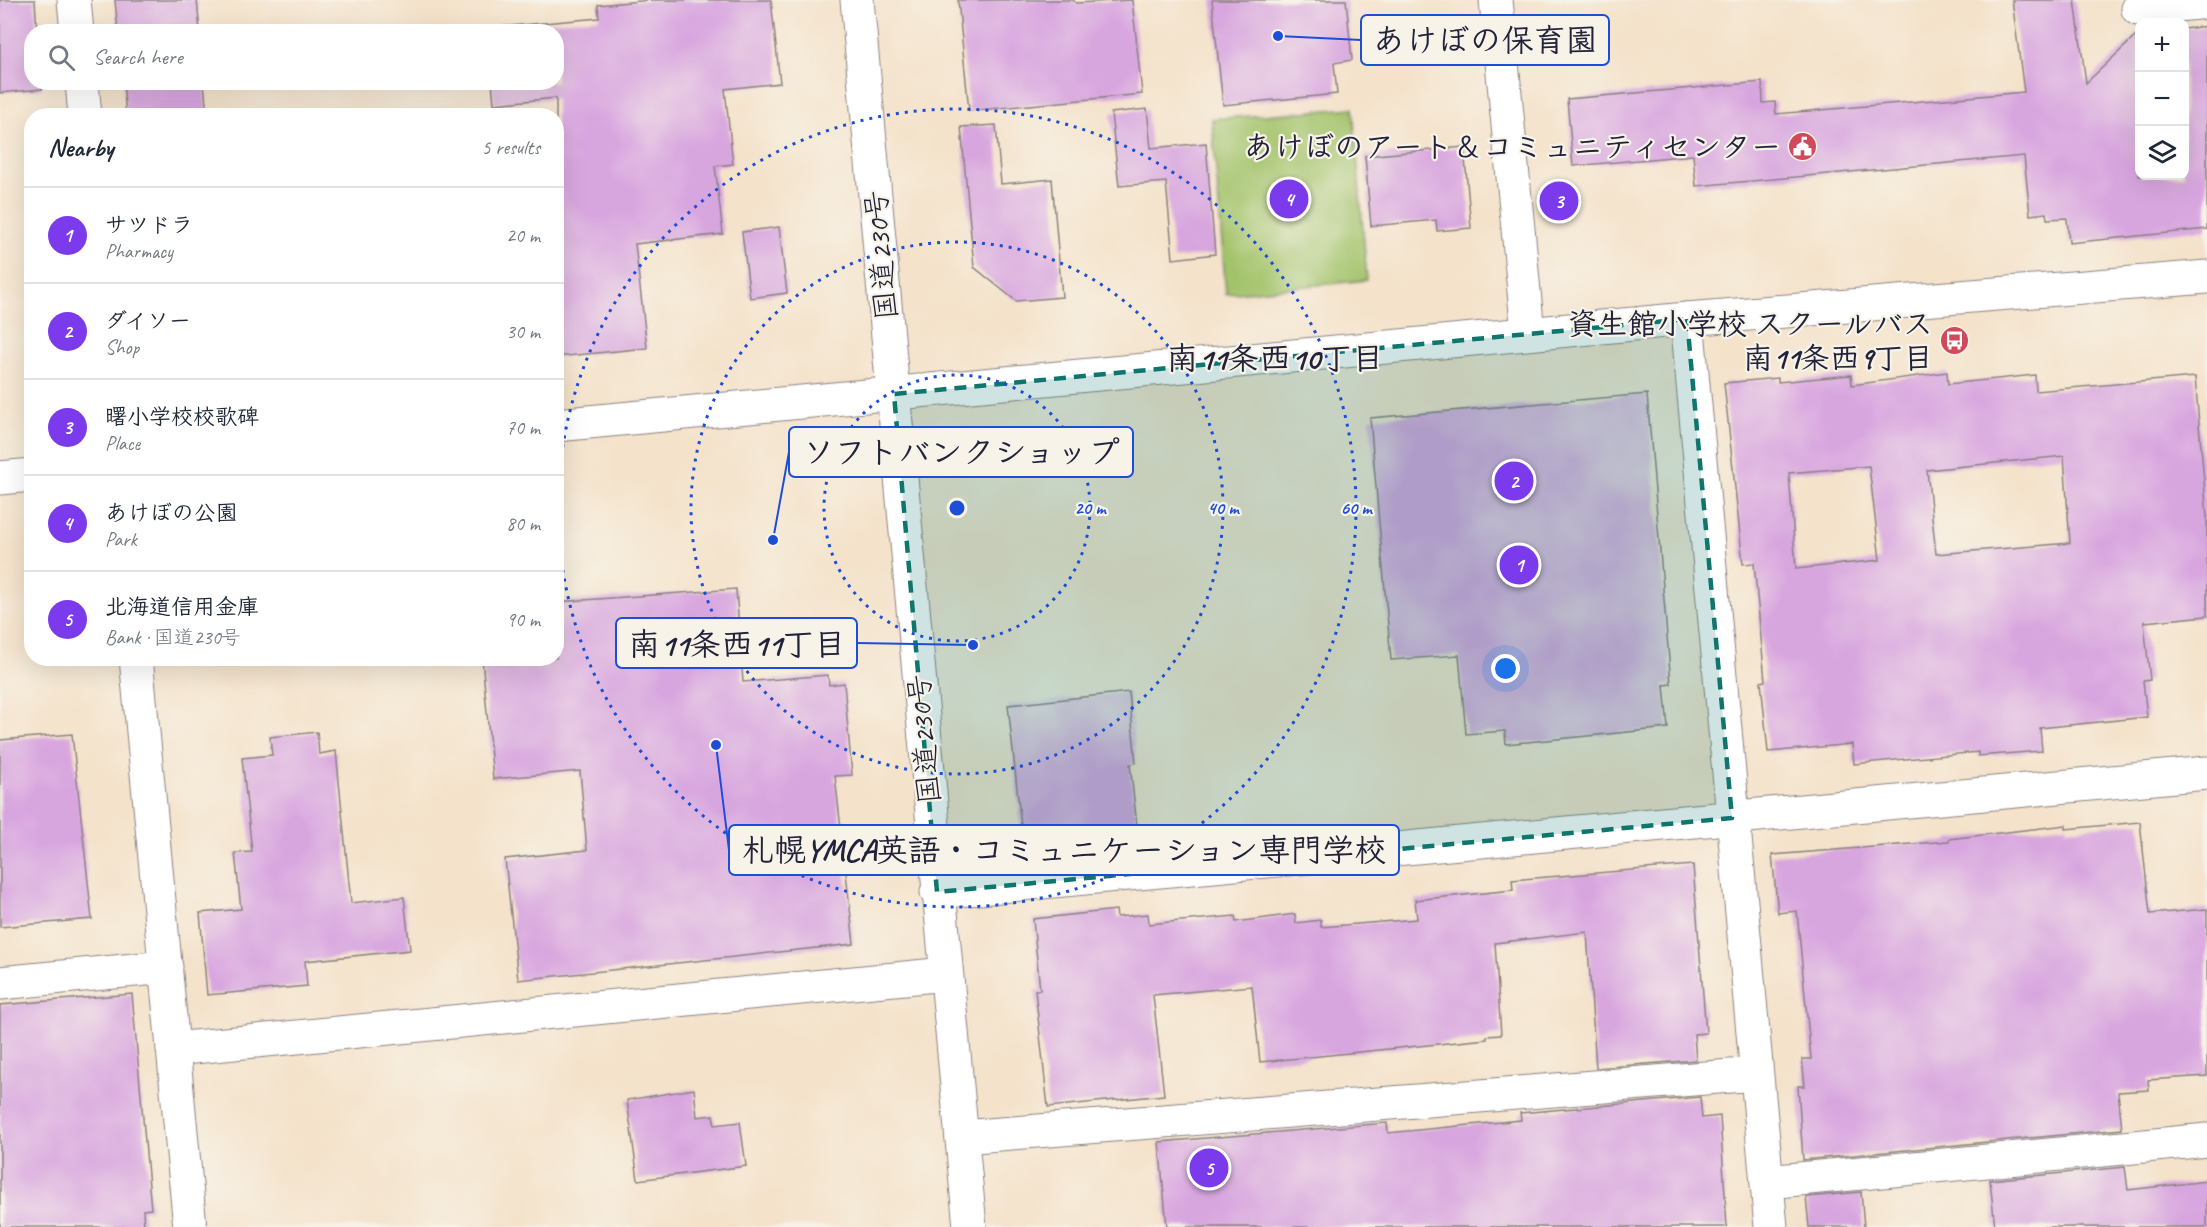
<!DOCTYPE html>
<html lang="en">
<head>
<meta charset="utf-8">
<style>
  body { margin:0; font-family:Caveat,"Klee One",sans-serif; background:#f6f6f7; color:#1f2937 }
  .controls { position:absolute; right:18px; top:18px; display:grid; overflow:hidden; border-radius:12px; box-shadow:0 6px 24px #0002 }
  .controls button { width:54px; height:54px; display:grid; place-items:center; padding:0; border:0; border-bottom:2px solid #e0e1e3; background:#fff; color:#1f2937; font:30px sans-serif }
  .you { position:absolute; left:1506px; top:669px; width:21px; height:21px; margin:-15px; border:4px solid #fff; border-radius:50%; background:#1a73e8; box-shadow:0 0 0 9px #1a73e833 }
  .badge { display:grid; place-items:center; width:39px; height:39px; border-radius:50%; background:#7c3aed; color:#fff; font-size:20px; font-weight:700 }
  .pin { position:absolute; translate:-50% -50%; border:3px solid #fff; box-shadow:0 2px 6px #0006 }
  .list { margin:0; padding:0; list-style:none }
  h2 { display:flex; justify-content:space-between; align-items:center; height:78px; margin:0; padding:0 24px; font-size:26px }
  h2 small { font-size:20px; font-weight:400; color:#747a83 }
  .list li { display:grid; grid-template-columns:39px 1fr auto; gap:18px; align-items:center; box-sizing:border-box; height:96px; padding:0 24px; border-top:2px solid #e0e1e3 }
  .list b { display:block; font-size:22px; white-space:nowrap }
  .list p { margin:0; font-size:20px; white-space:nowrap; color:#747a83 }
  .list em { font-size:20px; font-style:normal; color:#747a83 }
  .icon { flex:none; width:33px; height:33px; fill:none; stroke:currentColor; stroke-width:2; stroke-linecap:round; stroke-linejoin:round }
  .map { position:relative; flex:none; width:2207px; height:1227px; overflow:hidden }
  .search { position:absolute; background:#fff; box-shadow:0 6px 24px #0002; left:24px; top:24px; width:540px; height:66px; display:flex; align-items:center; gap:15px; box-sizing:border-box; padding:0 21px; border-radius:24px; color:#747a83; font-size:22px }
  .panel { position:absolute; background:#fff; box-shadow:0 6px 24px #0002; left:24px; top:108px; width:540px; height:558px; border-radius:24px }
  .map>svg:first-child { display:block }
</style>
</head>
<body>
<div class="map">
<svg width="2207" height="1227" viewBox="0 0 2207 1227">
  <rect width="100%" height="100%" fill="#f7f3e8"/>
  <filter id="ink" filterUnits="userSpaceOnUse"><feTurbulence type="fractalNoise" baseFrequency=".0167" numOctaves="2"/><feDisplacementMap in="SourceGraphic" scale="12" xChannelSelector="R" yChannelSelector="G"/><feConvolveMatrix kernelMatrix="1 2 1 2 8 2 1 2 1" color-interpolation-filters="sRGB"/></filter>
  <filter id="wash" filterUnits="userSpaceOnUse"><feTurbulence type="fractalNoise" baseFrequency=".008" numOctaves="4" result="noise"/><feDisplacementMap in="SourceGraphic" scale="24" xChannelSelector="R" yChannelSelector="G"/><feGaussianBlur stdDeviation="1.35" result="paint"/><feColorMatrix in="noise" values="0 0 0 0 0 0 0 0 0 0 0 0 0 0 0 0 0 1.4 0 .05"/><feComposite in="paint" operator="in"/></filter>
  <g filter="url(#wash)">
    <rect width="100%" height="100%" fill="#f4e2ca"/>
    <polygon fill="#a3c36b" stroke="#627253" stroke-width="1.5" points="1353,108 1367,280 1226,294 1212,119"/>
    <g id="blocks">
      <g fill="#d8a6df" fill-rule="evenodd">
        <polygon points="0,0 35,0 37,32 32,32 32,82 42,82 42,89 0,93"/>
        <polygon points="115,0 197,0 200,32 118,32"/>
        <polygon points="651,0 771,0 780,83 725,89 733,164 715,166 723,234 635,244 647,348 556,357 556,98 494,104 492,82 556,82 556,32 487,32 487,28 599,18 598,5"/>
        <polygon points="958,0 1073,0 1076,3 1132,0 1142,94 969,111"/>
        <polygon points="1212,0 1346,0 1352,60 1334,63 1337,94 1223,105"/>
        <polygon points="2012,0 2075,0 2086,83 2139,33 2139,176 2184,176 2184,29 2207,26 2207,229 2069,243 2067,218 2047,219 2046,213 2030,215 2024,156 1696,186 1693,155 1573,166 1567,99 1762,82 1763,103 1775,102 1776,114 2024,92"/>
        <polygon points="123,82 204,82 207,116 126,116"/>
        <polygon points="1147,109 1151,148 1206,143 1215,254 1173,259 1166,182 1119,186 1111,113"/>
        <polygon points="996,125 1001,184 1052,179 1062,297 1016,301 974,267 961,127"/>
        <polygon points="1464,147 1471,228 1437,231 1436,220 1371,226 1365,156"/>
        <polygon points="779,227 787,293 750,298 742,232"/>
        <path d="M1947,372L1948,384L2035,375L2036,391L2195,377L2207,517V616L2144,622L2150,680L2143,681L2147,717L2040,728L2042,751L1978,756V752L1854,764L1852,744L1768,752L1761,682L1765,681L1754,563L1743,564L1724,383L1778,378V382L1851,375L1852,385ZM2064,456L2070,543L1936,554L1927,470ZM1869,466L1880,560L1796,569L1789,473Z"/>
        <polygon points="1647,394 1671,684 1664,685 1668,728 1506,744 1505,731 1466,734 1459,655 1391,660 1370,418"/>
        <polygon points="736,589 743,682 828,675 829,685 844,683 852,775 835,776 854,944 518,980 505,859 587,850 580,771 493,779 482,658 556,658 556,602"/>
        <polygon points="1129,692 1136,763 1130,764 1138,835 1035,846 1034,835 1022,835 1008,705"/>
        <polygon points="317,732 319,754 336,751 351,903 404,897 410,950 305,961 307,986 207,995 200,913 241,909 235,853 252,852 242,758 272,755 270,737"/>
        <polygon points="72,734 92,919 0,927 0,740"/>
        <polygon points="2140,822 2150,914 2207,909 2207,1076 2148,1080 2149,1090 2118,1092 2122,1129 1803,1160 1798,1086 1805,1086 1802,1059 1811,1059 1797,911 1778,913 1772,855 1949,841 1949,839 2066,825 2066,829"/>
        <polygon points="1693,865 1706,1033 1694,1034 1696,1060 1596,1068 1587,932 1495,943 1501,1035 1487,1036 1487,1039 1260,1062 1252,986 1153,995 1164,1095 1048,1107 1035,990 1040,990 1033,919 1116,910 1117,917 1148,914 1149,924 1235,916 1236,922 1295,914 1296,923 1321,920 1321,927 1417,919 1415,900 1513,890 1512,880"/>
        <polygon points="132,994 151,1209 143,1210 144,1227 0,1227 0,1005"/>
        <polygon points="694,1089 697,1117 713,1115 715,1125 740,1122 746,1166 638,1180 627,1100"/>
        <polygon points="1700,1097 1702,1118 1720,1116 1727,1227 1167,1227 1159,1142 1387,1123 1388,1133 1521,1120 1520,1113"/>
        <polygon points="2125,1167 2128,1190 2207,1181 2207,1227 1995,1227 1990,1180"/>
        <polygon points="1861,1192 1864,1227 1809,1227 1806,1197"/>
      </g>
    </g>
  </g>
  <g filter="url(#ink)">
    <use href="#blocks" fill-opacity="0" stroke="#8b8282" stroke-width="1.5"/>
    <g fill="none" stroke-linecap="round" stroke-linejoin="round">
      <defs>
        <g id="minor">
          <polyline points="74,0 77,32"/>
          <polyline points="1496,0 1528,333"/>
          <polyline points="2138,9 2207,2"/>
          <polyline points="82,82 85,116"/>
          <polyline points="1687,319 1771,1227"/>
          <polyline points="556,425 1687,319 2207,277"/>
          <polyline points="0,478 32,475"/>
          <polyline points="136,658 190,1227"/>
          <polyline points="937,892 2207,773"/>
          <polyline points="0,983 166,967"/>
          <polyline points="173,1049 946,974"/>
          <polyline points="962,1137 1756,1074"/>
          <polyline points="1767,1182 2207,1140"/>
        </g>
        <polyline id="highway" points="857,0 970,1227"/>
      </defs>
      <use href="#minor" stroke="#8b8282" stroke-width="35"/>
      <use href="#highway" stroke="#8b8282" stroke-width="35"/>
      <use href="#minor" stroke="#fff" stroke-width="33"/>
      <use href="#highway" stroke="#fff" stroke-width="33"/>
    </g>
  </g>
  <path fill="#0f766e" fill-opacity="0.2" stroke="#0f766e" stroke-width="4.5" stroke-dasharray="12 8" stroke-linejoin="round" d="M1687,319L1732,818L937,892L894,394Z"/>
  <g fill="none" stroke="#1d4ed8" stroke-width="3" stroke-dasharray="3 6">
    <circle cx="957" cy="508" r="133"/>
    <circle cx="957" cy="508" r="266"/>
    <circle cx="957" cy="508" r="399"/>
  </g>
  <defs>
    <symbol id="civic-disc" viewBox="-11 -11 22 22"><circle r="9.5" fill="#d1495b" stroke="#f7f3e8"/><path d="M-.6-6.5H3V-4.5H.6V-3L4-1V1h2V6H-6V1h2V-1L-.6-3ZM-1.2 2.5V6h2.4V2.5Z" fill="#fff"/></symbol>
    <symbol id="bus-disc" viewBox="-11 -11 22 22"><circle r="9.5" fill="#d1495b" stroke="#f7f3e8"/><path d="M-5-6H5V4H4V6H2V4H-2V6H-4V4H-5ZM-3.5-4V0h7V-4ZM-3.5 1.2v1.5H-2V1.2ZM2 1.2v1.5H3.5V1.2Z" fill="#fff"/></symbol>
  </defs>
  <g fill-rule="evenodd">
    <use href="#civic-disc" x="1786" y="130" width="33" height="33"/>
    <use href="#bus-disc" x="1938" y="324" width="33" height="33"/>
  </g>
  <g text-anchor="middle" stroke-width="4.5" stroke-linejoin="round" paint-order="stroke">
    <g font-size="30" font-weight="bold" fill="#22223b" stroke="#f7f3e8" text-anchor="end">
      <text x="1781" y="157">あけぼのアート＆コミュニティセンター</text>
      <text x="1933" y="334">資生館小学校 スクールバス<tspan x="1933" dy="34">南11条西9丁目</tspan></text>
    </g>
    <g font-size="30" fill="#22223b" stroke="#f7f3e8">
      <text transform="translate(881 255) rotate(-95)" y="10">国道230号</text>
      <text transform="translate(924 739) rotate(-95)" y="10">国道230号</text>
    </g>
    <g font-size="32" font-weight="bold" fill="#22223b" stroke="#f7f3e8">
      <text x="1275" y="369">南11条西10丁目</text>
    </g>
  </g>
  <circle cx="957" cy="508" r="9" fill="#1d4ed8" stroke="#f7f3e8" stroke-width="3"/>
  <g font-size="18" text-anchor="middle" font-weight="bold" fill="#1d4ed8" stroke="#f7f3e8" stroke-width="4.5" stroke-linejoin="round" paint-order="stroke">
    <text x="1090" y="514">20 m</text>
    <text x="1223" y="514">40 m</text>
    <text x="1356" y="514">60 m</text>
  </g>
  <path fill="none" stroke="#1d4ed8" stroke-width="2" d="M1278 36L1361 40M773 540L789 452M973 645L857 643M716 745L729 850"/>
  <g fill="#1d4ed8" stroke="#f7f3e8" stroke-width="2">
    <circle cx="1278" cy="36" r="6"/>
    <circle cx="773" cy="540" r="6"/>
    <circle cx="973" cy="645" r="6"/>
    <circle cx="716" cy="745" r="6"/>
  </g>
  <g fill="#f7f3e8" stroke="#1d4ed8" stroke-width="2">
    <rect x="1361" y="15" width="248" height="50" rx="6"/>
    <rect x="789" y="427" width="344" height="50" rx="6"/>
    <rect x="616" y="618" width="241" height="50" rx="6"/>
    <rect x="729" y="825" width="670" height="50" rx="6"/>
  </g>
  <g font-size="32" text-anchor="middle" font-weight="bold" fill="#22223b">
    <text x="1485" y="51">あけぼの保育園</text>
    <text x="961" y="463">ソフトバンクショップ</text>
    <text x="737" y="655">南11条西11丁目</text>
    <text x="1064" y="861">札幌YMCA英語・コミュニケーション専門学校</text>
  </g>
</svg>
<div class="controls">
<button>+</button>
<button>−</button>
<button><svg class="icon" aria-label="layers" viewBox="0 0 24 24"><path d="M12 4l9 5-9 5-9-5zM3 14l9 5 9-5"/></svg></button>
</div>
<div class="you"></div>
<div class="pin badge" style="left:1519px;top:565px">1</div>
<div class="pin badge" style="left:1514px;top:481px">2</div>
<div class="pin badge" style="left:1559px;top:201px">3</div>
<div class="pin badge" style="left:1289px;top:199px">4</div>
<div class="pin badge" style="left:1209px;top:1168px">5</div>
<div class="search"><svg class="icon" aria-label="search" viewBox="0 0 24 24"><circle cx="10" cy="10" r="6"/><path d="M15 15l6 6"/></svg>Search here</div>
<section class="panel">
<h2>Nearby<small>5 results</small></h2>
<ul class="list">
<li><span class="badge">1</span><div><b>サツドラ</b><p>Pharmacy</p></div><em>20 m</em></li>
<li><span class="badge">2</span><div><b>ダイソー</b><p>Shop</p></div><em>30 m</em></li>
<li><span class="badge">3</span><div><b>曙小学校校歌碑</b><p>Place</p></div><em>70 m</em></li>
<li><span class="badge">4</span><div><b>あけぼの公園</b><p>Park</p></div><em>80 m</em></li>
<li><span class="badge">5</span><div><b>北海道信用金庫</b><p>Bank · 国道230号</p></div><em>90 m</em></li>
</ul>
</section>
</div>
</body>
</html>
